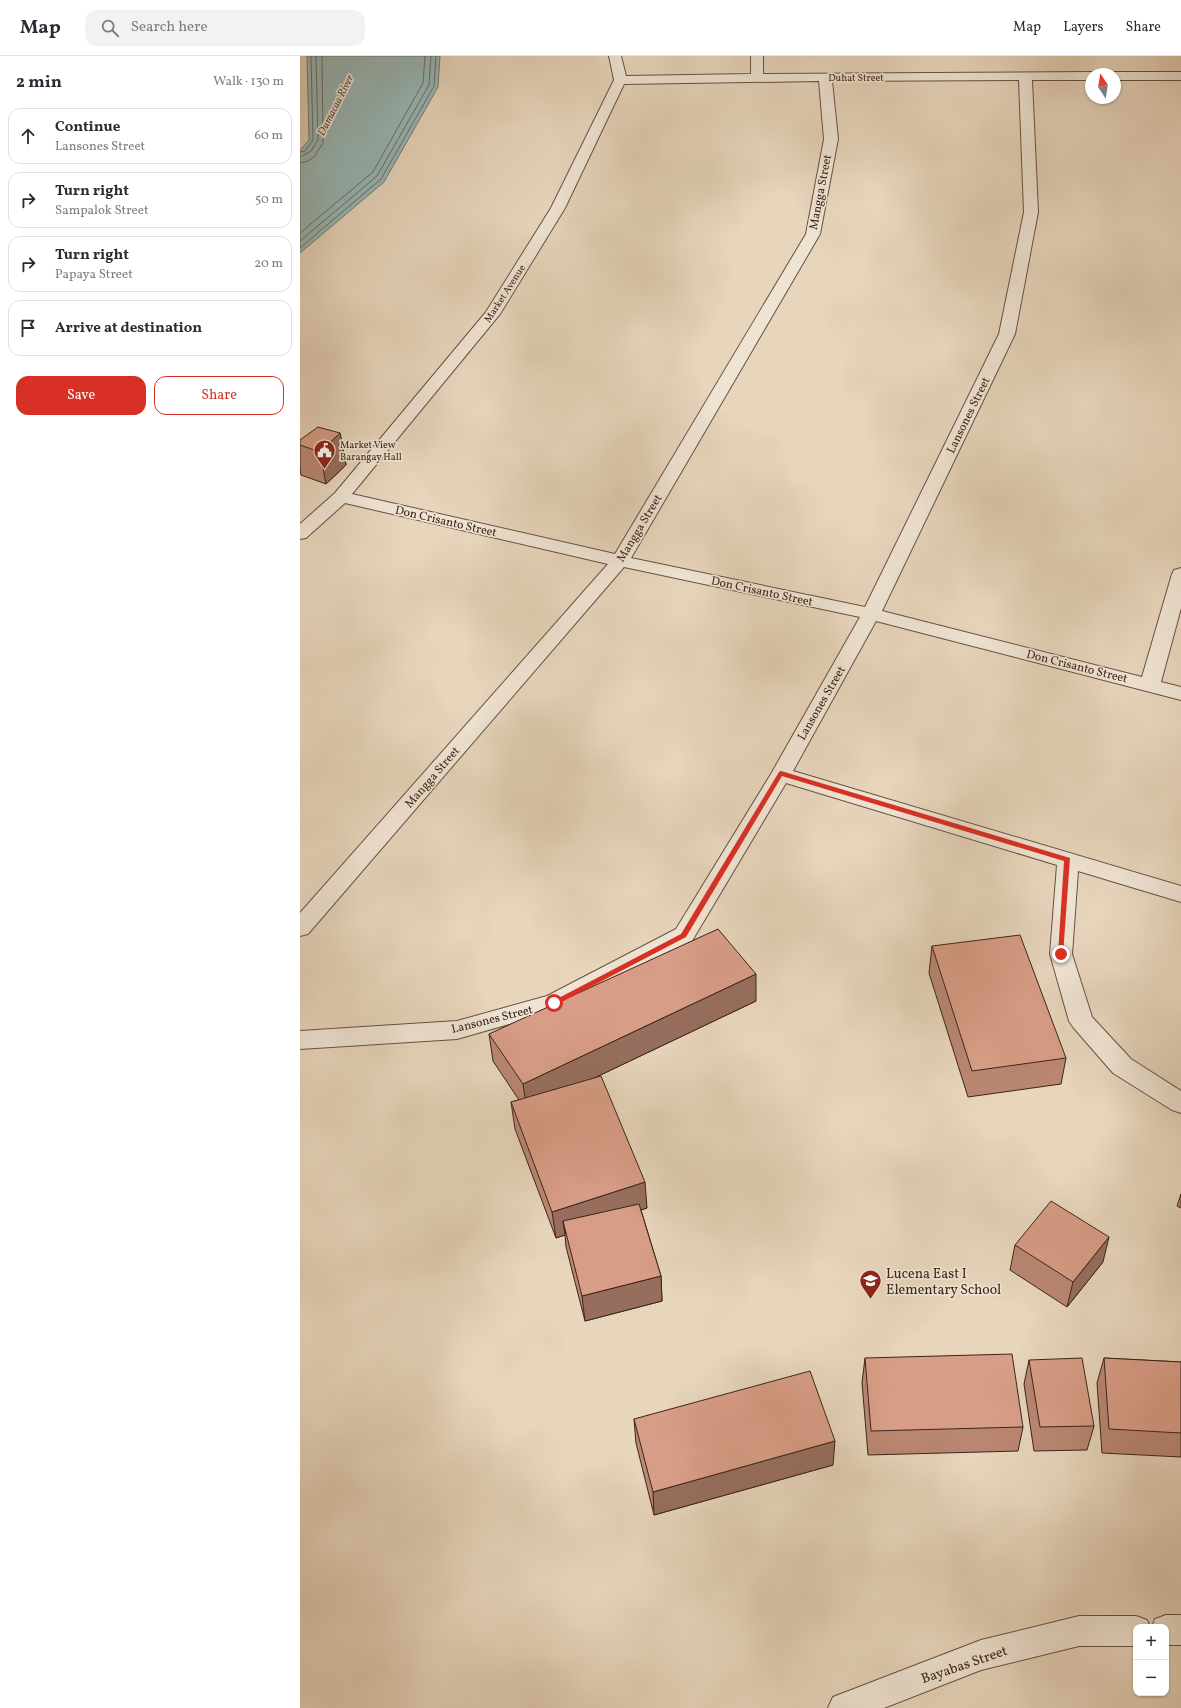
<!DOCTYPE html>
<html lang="en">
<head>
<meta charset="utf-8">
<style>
  body { margin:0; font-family:Vollkorn,serif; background:#f2f2f3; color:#2b2b33 }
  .controls { position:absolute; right:12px; bottom:12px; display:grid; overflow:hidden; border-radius:8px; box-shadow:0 1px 3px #0004 }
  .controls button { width:36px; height:36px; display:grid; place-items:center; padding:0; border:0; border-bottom:1px solid #e1e1e2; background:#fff; color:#2b2b33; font:20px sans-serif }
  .compass { position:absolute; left:785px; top:12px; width:36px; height:36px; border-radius:50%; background:#fff; box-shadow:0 1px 3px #0004; rotate:348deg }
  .stop { position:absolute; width:12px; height:12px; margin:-9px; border:3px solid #d93025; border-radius:50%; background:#fff }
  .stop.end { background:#d93025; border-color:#fff; box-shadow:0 1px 4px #0008 }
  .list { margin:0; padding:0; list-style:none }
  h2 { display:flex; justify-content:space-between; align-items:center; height:52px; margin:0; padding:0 16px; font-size:17px }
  h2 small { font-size:13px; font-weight:400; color:#7c7c81 }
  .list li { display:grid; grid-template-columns:26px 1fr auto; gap:12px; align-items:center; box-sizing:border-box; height:56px; margin:0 8px 8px; padding:0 8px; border:1px solid #e1e1e2; border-radius:12px }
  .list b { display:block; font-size:15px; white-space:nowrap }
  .list p { margin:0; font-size:13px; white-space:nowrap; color:#7c7c81 }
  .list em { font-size:13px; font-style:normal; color:#7c7c81 }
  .actions { display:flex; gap:8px; padding:12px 16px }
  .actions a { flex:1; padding:9px 0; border:1px solid #d93025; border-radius:12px; text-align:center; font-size:14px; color:#d93025 }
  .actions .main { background:#d93025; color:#fff }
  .icon { flex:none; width:22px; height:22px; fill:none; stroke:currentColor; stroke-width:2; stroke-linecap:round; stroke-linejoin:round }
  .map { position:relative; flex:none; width:881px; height:1652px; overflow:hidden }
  header { display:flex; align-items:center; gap:24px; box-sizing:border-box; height:56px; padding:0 20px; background:#fff; border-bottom:1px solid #e1e1e2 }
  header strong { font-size:19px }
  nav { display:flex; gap:22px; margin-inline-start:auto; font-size:14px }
  .search { width:280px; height:36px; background:#f2f2f3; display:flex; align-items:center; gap:10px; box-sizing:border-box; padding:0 14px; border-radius:12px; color:#7c7c81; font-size:15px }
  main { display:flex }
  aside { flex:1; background:#fff }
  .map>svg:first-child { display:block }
</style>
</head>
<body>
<header>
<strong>Map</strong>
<div class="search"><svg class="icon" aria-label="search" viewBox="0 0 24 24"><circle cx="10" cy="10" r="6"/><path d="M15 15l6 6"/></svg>Search here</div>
<nav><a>Map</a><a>Layers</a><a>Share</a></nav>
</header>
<main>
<aside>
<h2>2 min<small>Walk · 130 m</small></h2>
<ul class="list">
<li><svg class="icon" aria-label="ahead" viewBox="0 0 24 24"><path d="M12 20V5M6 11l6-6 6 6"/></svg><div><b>Continue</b><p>Lansones Street</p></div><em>60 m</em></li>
<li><svg class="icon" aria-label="right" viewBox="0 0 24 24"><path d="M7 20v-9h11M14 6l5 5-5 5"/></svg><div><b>Turn right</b><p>Sampalok Street</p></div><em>50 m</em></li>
<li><svg class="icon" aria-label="right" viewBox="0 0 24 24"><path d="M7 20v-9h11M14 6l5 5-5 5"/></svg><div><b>Turn right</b><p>Papaya Street</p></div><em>20 m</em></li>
<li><svg class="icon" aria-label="arrive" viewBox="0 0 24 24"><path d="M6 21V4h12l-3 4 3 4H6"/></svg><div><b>Arrive at destination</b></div></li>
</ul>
<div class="actions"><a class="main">Save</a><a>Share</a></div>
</aside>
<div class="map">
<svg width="881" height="1652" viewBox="0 0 881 1652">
  <rect width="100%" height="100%" fill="#e7d5bc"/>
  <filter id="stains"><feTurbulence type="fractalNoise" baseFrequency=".005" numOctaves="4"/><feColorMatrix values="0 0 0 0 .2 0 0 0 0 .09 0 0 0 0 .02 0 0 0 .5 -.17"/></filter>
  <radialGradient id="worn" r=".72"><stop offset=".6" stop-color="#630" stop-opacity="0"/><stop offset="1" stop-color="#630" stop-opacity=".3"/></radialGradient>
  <polygon fill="#98b8b7" stroke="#737d79" points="7,0 140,0 138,31 84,126 0,197 0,94 9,84"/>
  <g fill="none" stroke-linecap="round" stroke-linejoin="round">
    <g stroke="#6a6e69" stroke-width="1">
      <polyline points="0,96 5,95 13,84 11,0"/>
      <polyline points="0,101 11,95 18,84 16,0"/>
      <polyline points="0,107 8,105 14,101 23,87 22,0"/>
      <polyline points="0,177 73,116 123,27 125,0"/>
      <polyline points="0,185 77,120 129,29 131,0"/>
      <polyline points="0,192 81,123 134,30 136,0"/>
    </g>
    <defs>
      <g id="minor">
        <path d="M309,0H321L326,20L451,18V0H463V18L791,16L796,18H791V24H732L738,156L715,278L582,555L842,621L872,518L874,514L881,512V552L861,626L881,631V644L576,565L493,715L881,830V846L778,815L772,898L792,961L831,1003L881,1035V1057L872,1054L813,1017L773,971L769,965L750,898L757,809L486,727L392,885L262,953L157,983L0,993V975L157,965L247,940L376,873L471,718L560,561L324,511L8,878L0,880V857L308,508L45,447L6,482L0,483V468L35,437L186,256L251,152L314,24ZM719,24L724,156L699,278L565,551L331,502L520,178L538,83L532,25ZM519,25L524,83L506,178L315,498L52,438L200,258L265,152L324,28Z"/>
        <polygon points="815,16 881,16 881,24 815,24 815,18 810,18"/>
        <polygon points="866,1559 881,1559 881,1589 866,1589 866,1571 852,1571 855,1563"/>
        <polygon points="779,1560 836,1560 847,1564 850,1571 836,1571 836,1590 779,1590 681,1614 584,1652 528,1652 533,1641 681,1584"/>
      </g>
    </defs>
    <use href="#minor" stroke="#665143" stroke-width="2"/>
    <use href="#minor" fill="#efe4d3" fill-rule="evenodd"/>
  </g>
  <g fill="#ba8773" stroke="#3b251b">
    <polygon points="40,377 46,409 26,428 1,419 0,412 0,384"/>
    <polygon points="632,890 766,1002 761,1028 668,1041 629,917"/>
    <polygon points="456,945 294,1022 347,1152 341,1154 361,1220 362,1245 285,1265 266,1191 265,1179 256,1182 215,1073 211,1046 219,1044 193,1005 189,978"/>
    <polygon points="881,1138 881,1152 877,1150"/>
    <polygon points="715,1189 803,1206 767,1251 710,1214"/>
    <polygon points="565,1302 723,1371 718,1395 568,1399 562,1327"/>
    <polygon points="804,1302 881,1306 881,1401 802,1397 797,1327"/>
    <polygon points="729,1304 794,1370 787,1394 734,1395 724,1328"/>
    <polygon points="334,1363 533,1409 354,1459 336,1387"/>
  </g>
  <g fill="#976e5e" stroke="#3b251b">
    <polygon points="40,377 46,409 26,428 20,396"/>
    <polygon points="456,918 456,945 227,1054 223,1028"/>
    <polygon points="345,1126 347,1152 266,1178 263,1165 265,1179 256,1182 252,1156"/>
    <polygon points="809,1181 803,1206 767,1251 773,1226"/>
    <polygon points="361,1220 362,1245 285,1265 282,1240"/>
    <polygon points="535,1385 533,1409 354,1459 353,1436"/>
  </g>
  <g fill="#d89d86" stroke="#3b251b">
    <polygon points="18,371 40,377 20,396 0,389 0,384"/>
    <polygon points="418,873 456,918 223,1028 189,978"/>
    <polygon points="720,879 766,1002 672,1015 632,890"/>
    <polygon points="301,1020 345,1126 252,1156 211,1046"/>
    <polygon points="751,1145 809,1181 773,1226 715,1189"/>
    <polygon points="339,1148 361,1220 282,1240 263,1165"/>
    <polygon points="712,1298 723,1371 571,1375 565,1302"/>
    <polygon points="782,1302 794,1370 740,1371 729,1304"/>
    <polygon points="804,1302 881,1306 881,1377 809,1373"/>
    <polygon points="510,1315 535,1385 353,1436 334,1363"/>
  </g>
  <polygon fill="#d93025" points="481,715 770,802 763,899 761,900 758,898 764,805 482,720 386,881 256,949 251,949 251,946 381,878 479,716"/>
  <defs>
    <symbol id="civic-pin" viewBox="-11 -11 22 30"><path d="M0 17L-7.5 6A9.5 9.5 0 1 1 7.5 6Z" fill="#8f2418" stroke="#efe4d3"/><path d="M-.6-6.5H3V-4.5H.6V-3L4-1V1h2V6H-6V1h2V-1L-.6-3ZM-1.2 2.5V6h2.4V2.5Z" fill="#fff"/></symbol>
    <symbol id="school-pin" viewBox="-11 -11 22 30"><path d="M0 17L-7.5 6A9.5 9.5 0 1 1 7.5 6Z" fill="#8f2418" stroke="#efe4d3"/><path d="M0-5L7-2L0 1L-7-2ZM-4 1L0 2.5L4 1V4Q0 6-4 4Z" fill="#fff"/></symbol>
  </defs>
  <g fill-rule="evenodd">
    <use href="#civic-pin" x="12" y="382" width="25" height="34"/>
    <use href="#school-pin" x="558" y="1212" width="25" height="34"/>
  </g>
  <g text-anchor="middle" stroke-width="3.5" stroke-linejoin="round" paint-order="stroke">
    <g font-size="10" fill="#3b251b" stroke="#efe4d3">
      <text x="556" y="25">Duhat Street</text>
      <text transform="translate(204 237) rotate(-57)" y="4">Market Avenue</text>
    </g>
    <g font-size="10" fill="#3b251b" stroke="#efe4d3" text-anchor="start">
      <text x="40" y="392">Market View<tspan x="40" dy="12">Barangay Hall</tspan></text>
    </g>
    <g font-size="11" font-style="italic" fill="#524a42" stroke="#efe4d3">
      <text transform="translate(35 49) rotate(-63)" y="4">Dumacaa River</text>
    </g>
    <g font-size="12" fill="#3b251b" stroke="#efe4d3">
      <text transform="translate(520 136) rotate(-79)" y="4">Mangga Street</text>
      <text transform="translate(668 359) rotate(-64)" y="4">Lansones Street</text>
      <text transform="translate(146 465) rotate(13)" y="4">Don Crisanto Street</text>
      <text transform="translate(339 472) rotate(-59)" y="4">Mangga Street</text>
      <text transform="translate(462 535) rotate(12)" y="4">Don Crisanto Street</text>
      <text transform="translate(777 610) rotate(14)" y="4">Don Crisanto Street</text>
      <text transform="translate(521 647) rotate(-60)" y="4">Lansones Street</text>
      <text transform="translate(132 721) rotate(-49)" y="4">Mangga Street</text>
      <text transform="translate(192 963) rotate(-14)" y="4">Lansones Street</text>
    </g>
    <g font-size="14" fill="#3b251b" stroke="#efe4d3" text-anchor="start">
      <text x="586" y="1222">Lucena East I<tspan x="586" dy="16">Elementary School</tspan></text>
    </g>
    <g font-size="14" fill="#3b251b" stroke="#efe4d3">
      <text transform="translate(664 1608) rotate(-19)" y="5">Bayabas Street</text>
    </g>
  </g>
  <rect width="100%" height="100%" filter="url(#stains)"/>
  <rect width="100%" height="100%" fill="url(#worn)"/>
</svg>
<div class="controls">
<button>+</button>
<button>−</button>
</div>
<svg class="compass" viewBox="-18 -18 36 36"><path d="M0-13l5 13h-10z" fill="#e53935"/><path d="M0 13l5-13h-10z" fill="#7c7c81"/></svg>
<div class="stop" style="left:254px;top:947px"></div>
<div class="stop end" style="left:761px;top:898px"></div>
</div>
</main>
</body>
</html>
